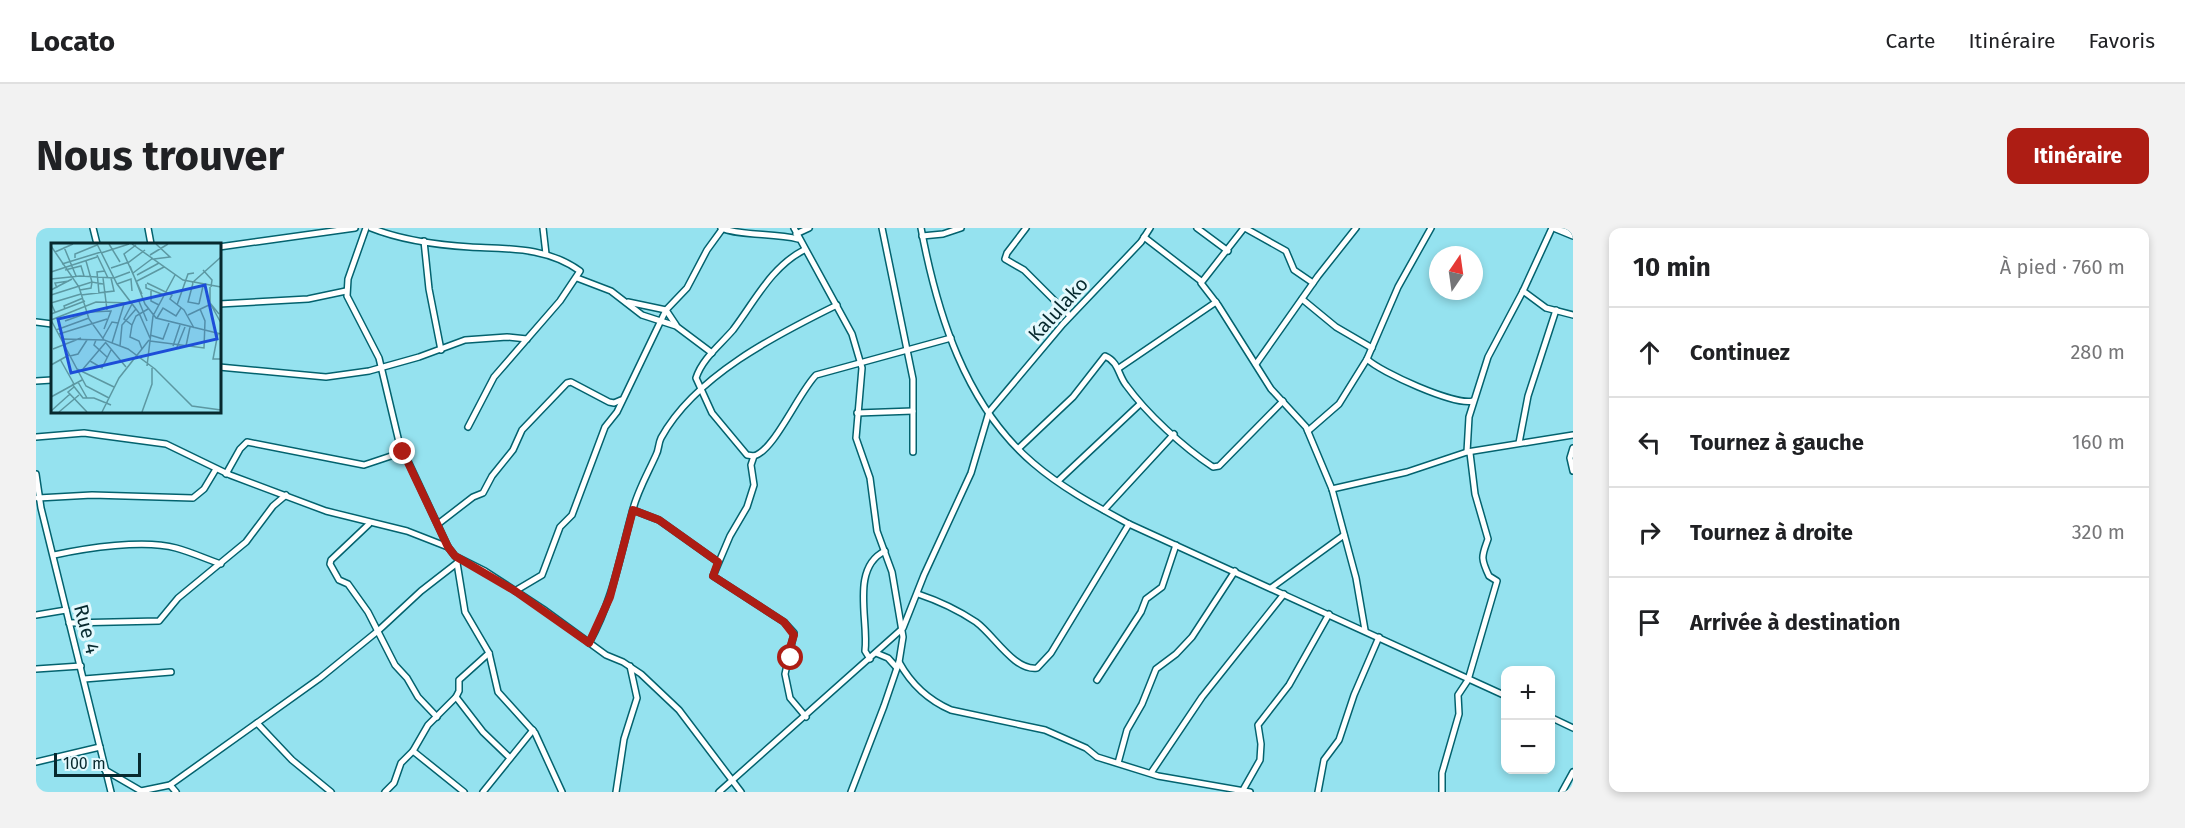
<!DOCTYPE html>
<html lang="fr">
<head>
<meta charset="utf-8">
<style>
  body { margin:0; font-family:"Fira Sans",sans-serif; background:#f2f2f2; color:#202124 }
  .controls { position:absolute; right:18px; bottom:18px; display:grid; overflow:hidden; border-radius:12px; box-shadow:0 3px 9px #0003 }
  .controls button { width:54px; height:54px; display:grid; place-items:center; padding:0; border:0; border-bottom:2px solid #e0e0e0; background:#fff; color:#202124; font:30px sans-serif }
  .compass { position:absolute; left:1393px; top:18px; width:54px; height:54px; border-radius:50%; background:#fff; box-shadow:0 3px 9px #0003; rotate:13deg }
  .scale { position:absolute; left:18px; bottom:15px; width:87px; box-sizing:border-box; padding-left:6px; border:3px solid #07292e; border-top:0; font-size:16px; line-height:21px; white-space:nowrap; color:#07292e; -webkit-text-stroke:4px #e4f9fd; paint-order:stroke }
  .stop { position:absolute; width:18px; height:18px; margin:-14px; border:4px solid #ad1d14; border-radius:50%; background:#fff }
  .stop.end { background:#ad1d14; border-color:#fff; box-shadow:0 2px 6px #0008 }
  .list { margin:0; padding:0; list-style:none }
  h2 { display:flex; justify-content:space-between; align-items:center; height:78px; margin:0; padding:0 24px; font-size:26px }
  h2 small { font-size:20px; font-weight:400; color:#757577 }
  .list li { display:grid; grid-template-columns:39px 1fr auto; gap:18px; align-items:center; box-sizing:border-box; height:90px; padding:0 24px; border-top:2px solid #e0e0e0 }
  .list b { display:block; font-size:22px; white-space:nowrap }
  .list em { font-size:20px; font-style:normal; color:#757577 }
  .icon { flex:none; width:33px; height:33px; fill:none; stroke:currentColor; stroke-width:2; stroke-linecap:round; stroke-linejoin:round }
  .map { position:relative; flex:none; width:1537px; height:564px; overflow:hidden; border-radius:12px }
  header { display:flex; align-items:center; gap:36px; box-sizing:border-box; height:84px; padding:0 30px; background:#fff; border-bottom:2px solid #e0e0e0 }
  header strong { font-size:28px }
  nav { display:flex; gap:33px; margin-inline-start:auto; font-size:21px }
  .intro { display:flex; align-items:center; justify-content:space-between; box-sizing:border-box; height:144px; padding:0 36px }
  h1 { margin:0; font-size:42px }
  .button { padding:15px 27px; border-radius:12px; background:#ad1d14; color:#fff; font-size:21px; font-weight:700 }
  main { display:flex; gap:36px; padding:0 36px }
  aside { flex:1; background:#fff; border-radius:12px; box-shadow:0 3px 9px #0003 }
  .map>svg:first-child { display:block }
</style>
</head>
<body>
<header>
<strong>Locato</strong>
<nav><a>Carte</a><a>Itinéraire</a><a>Favoris</a></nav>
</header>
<div class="intro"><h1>Nous trouver</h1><a class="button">Itinéraire</a></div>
<main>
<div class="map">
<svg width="1537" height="564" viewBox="0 0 1537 564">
  <rect width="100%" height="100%" fill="#95e2ef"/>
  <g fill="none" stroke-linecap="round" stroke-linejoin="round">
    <defs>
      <g id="minor">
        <polyline points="57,0 61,16"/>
        <polyline points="112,0 115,16"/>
        <polyline points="330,0 312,51 311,68 343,130 363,214 412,319 419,328 449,343 507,381 570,427 587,434 605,446 643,482 705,564"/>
        <path d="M335,0C365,12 402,17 434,19C473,21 511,19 544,43L524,73L458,149L432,199"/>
        <polyline points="507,0 510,26"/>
        <path d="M685,0C704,8 739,5 762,11"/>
        <polyline points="758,0 816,106 826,140 820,210 834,250 841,303 856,344 867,409 863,434 848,478 815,564"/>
        <polyline points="846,0 877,151 877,224"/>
        <path d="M885,0C901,85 929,177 997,235C1026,260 1060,278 1093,296L1470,468"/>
        <polyline points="990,0 971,25 969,31 988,42 1034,88"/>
        <polyline points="1161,0 1192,23"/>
        <polyline points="1208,0 1165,55 1182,77 1235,161 1270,199 1296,261 1320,350 1329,402"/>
        <polyline points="1209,0 1250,23 1258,42 1277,55"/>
        <path d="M1395,0L1362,59L1331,131C1344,144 1419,178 1437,173"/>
        <polyline points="760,6 773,0"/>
        <polyline points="886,8 907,6 925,0"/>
        <polyline points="1108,9 1165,53"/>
        <polyline points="388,13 393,61 405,122"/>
        <polyline points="183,19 319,0"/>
        <polyline points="541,50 575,63 606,87 640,98 676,125"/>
        <polyline points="1487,63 1510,80 1537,87"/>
        <polyline points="1266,71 1300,99 1336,120"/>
        <polyline points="592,74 630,82 640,97"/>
        <polyline points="183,76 272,71 310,63"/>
        <polyline points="0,94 16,96"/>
        <polyline points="1220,136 1282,48 1320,0"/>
        <polyline points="183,139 290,149 333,143 383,129 429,112 471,109 491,111"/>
        <polyline points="1083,140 1180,74"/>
        <polyline points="0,153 16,152"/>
        <polyline points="821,185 877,183"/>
        <polyline points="1272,203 1303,176 1331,131"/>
        <polyline points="0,209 48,205 130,216 194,247 290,283 371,303 412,319"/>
        <polyline points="1483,215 1492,168 1520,82"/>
        <path d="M983,220L1037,169L1069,128C1083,134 1082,147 1090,157C1111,186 1147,219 1177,239L1183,238L1247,173"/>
        <polyline points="1537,220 1534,230 1537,243"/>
        <polyline points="1431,224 1433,189 1452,129 1487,63 1516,0"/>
        <path d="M718,228L711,227L676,185L660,150C666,131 684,117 697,102C719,73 735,39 768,22"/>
        <polyline points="0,246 5,280 75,564"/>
        <polyline points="190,246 204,221 211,214 328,237 367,224"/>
        <polyline points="1022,253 1104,176"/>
        <polyline points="1296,261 1371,244 1431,224 1537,207"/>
        <polyline points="2,270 56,267 157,270 168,261 180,241"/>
        <polyline points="597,282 623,292 682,334"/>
        <polyline points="1068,282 1138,206"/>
        <polyline points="333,296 295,332 294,336 303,352 312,356 332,384 359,437 371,450 382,469 401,489"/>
        <polyline points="402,296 437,269 447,265 456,248 477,222 486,202 531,155 535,154 573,174 578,175 585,172"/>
        <path d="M18,327C50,320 108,311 140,320C155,324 170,331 185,336"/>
        <polyline points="421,335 429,384 453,425 462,464 499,505 526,564"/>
        <polyline points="1235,360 1308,307"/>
        <polyline points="479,363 506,347 524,299 536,287 569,199 581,184 630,82 651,60 671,22 687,0"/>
        <path d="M882,366C903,373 922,382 940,394C958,407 978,443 1001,440L1015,425L1093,296"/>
        <polyline points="0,387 30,382"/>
        <polyline points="33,395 123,393 142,370 210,314 237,278 250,267"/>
        <path d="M553,415C577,372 584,328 597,281C602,262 612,245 620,227C623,222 622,216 625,210C659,148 740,107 801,77"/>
        <polyline points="840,425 852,430 861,440"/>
        <path d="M834,431L829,423C833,393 814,340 849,323"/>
        <path d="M863,434C875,456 892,472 915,482L1009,502L1050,520L1061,529L1122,548L1214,564"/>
        <polyline points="0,441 45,438"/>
        <polyline points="48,451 135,444"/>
        <polyline points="1061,452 1105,384 1110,371 1126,359 1140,317"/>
        <polyline points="420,469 447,504 474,530"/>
        <path d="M770,489L754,470L749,446L758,405L748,394L677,348L694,308L711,279L718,257L715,237L718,228C738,223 763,164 780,147L915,110"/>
        <polyline points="1514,489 1537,500"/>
        <polyline points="221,495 256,532 295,564"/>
        <polyline points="377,523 428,564"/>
        <polyline points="0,534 64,519"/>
        <polyline points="1082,535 1091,502 1106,476 1120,441 1140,426 1156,409 1199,343"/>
        <polyline points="69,542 105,563 134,557 284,450 343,402 385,363 421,335"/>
        <polyline points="1115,545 1166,469 1248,366"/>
        <polyline points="134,557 140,564"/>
        <polyline points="1207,562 1224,532 1225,516 1222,497 1253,457 1293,386"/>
        <polyline points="349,564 358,555 365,535 377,523 392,497 420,469 423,463 423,452 453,425"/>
        <polyline points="447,564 497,502"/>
        <polyline points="580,564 588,511 601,470 594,438"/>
        <polyline points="683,564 867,400 888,347 935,245 953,184 1027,96 1105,14 1114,0"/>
        <polyline points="1282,564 1288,532 1303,512 1318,467 1343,409"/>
        <path d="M1406,564V545L1423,486L1422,467L1432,452L1461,353L1453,348C1444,329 1446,328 1452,311L1439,266L1434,225"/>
        <polyline points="1526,564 1537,544"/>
      </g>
      <polyline id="tertiary" points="1520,0 1537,7"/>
    </defs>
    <use href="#minor" stroke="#03626e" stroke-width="8"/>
    <use href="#tertiary" stroke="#03626e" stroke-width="10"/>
    <use href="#minor" stroke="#fff" stroke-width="5"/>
    <use href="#tertiary" stroke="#fff" stroke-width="7"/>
  </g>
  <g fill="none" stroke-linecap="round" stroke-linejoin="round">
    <polyline stroke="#ad1d14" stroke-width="8" points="367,224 412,319 419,328 479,363 553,415 574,369 597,282 623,292 682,334 677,348 748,394 758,407 753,423 755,430"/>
  </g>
  <g text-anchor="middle" stroke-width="6" stroke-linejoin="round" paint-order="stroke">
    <g font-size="20" fill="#07292e" stroke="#e4f9fd">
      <text transform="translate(1022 81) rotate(-48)" y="7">Kalulako</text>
      <text transform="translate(51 401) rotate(75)" y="7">Rue 4</text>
    </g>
  </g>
  <g transform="translate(15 15)">
    <rect width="170" height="170" fill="#95e2ef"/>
    <path fill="none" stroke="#5c98a2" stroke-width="1.5" d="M46,1L66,41L88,70L99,95M58,1L69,19M81,1L132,37L170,44M85,2L73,11L91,51M0,3L28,44L38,76L53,97L77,106L104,126L141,163L170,167M13,4L25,33M4,9L22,1M50,10L78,1M46,12L57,35M99,12L117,1M24,15V11L46,2M103,16L119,14L105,1M11,21L50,9M79,23L94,61L105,75L170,91M60,25L78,19L94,7M14,27L30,23L33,33M152,27L161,37L160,44M0,29L46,14M82,30L102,15M86,32L108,20M52,35L56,67M0,36L29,33L63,35L79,29M86,38L113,24M96,40L121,52L119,56L133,67L143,85M141,40L170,14M142,40L137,59L148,61M66,41L80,36L81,48M95,41V45L113,52M159,44V60L168,71M6,45L4,40L18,38M0,47L21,36M29,47L40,45L41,39L52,41M100,48V58L108,62M48,50L46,29L54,28M0,52L41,39L35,18M30,52L63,48L60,35M87,56L96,78M159,60L170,80M148,61L152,43M126,62L137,31L143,30M14,66L13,63L32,55M4,69L0,60L30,51M0,71L34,58M137,72L158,62M106,75L112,65L125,73L130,65M0,77L35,143L58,155M0,77L45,59L80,60M14,78L39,69L60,68L53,86M81,82L73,76L81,61M5,87L38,75M167,90L162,116H170M8,91L56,76M99,92L112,96L118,80M52,95L61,79L67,80M11,96L53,97M45,97L43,102L56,114M99,98L153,105L154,78L149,66M55,100L75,124M61,100L73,61M69,103L71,82L85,66M122,103L129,82M135,103L139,84M126,104L134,84M2,106L30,95M91,106L88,98L79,94L81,82L85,73L97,66M19,113L27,111L36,97M9,116L23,141M39,118L51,125L60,107M0,122L18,112M96,123L102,73L124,32M26,126L63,144M32,126L55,99M27,139L36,155M21,141L32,155H43L60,162M23,144L17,149L36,169M0,154L31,137M0,168L19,151M8,169L28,152M51,169L68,135L98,97M91,169L101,141V125"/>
    <path fill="#1d4ed8" fill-opacity="0.15" stroke="#1d4ed8" stroke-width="3" d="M154,42L166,96L20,130L7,76Z"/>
    <rect width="170" height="170" fill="none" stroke="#07292e" stroke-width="3"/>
  </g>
</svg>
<div class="controls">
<button>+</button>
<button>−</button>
</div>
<svg class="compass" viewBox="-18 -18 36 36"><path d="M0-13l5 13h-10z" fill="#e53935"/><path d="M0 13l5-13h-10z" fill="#757577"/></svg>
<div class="scale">100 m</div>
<div class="stop" style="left:755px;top:430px"></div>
<div class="stop end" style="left:367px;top:224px"></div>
</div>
<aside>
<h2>10 min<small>À pied · 760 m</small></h2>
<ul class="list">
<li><svg class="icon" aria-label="ahead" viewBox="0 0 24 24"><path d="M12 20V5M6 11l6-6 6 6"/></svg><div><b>Continuez</b></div><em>280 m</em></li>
<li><svg class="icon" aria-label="left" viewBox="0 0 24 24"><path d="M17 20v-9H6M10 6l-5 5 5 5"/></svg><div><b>Tournez à gauche</b></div><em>160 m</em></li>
<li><svg class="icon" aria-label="right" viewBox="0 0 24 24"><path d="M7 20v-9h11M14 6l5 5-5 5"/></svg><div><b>Tournez à droite</b></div><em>320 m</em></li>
<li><svg class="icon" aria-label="arrive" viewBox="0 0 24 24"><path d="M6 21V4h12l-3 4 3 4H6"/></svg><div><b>Arrivée à destination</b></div></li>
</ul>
</aside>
</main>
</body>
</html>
